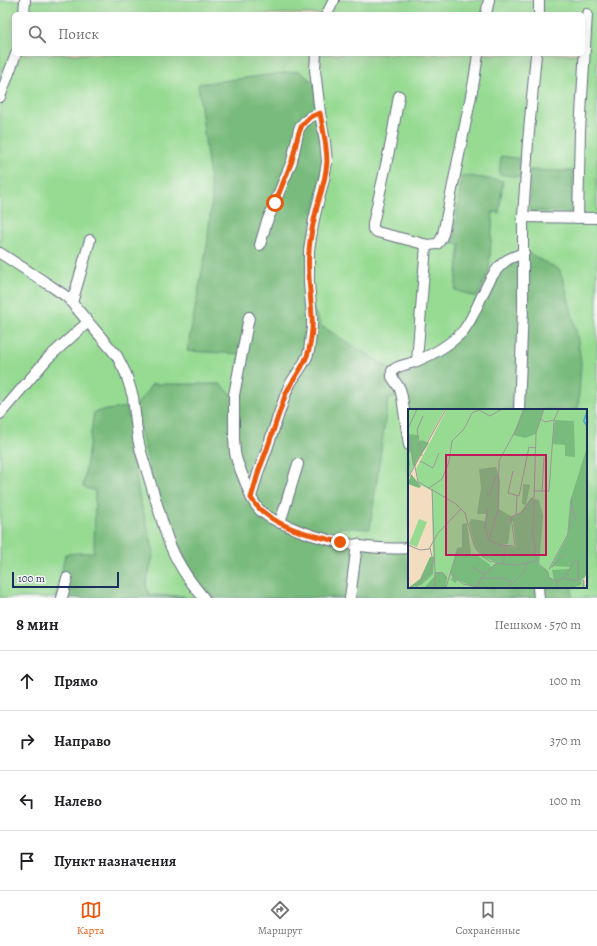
<!DOCTYPE html>
<html lang="ru">
<head>
<meta charset="utf-8">
<style>
  body { margin:0; font-family:Alegreya,serif; background:#f6f6f6; color:#202124 }
  .scale { position:absolute; left:12px; bottom:10px; width:107px; box-sizing:border-box; padding-left:4px; border:2px solid #1b2f5e; border-top:0; font-size:11px; line-height:14px; white-space:nowrap; color:#1b2f5e; -webkit-text-stroke:3px #f6f6f2; paint-order:stroke }
  .stop { position:absolute; width:12px; height:12px; margin:-9px; border:3px solid #ea580c; border-radius:50%; background:#fff }
  .stop.end { background:#ea580c; border-color:#fff; box-shadow:0 1px 4px #0008 }
  .list { margin:0; padding:0; list-style:none }
  h2 { display:flex; justify-content:space-between; align-items:center; height:52px; margin:0; padding:0 16px; font-size:17px }
  h2 small { font-size:13px; font-weight:400; color:#757577 }
  .list li { display:grid; grid-template-columns:26px 1fr auto; gap:12px; align-items:center; box-sizing:border-box; height:60px; padding:0 16px; border-top:1px solid #e0e0e0 }
  .list b { display:block; font-size:15px; white-space:nowrap }
  .list em { font-size:13px; font-style:normal; color:#757577 }
  .icon { flex:none; width:22px; height:22px; fill:none; stroke:currentColor; stroke-width:2; stroke-linecap:round; stroke-linejoin:round }
  .map { position:relative; flex:none; width:597px; height:598px; overflow:hidden }
  .search { position:absolute; background:#fff; box-shadow:0 4px 16px #0002; left:12px; right:12px; top:12px; height:44px; display:flex; align-items:center; gap:10px; box-sizing:border-box; padding:0 14px; border-radius:6px; color:#757577; font-size:15px }
  .sheet { height:292px; background:#fff }
  nav { display:flex; justify-content:space-around; align-items:center; box-sizing:border-box; height:56px; border-top:1px solid #e0e0e0; background:#fff; font-size:11px; color:#757577 }
  nav a { display:grid; justify-items:center; gap:2px }
  nav .on { color:#ea580c }
  .map>svg:first-child { display:block }
</style>
</head>
<body>
<div class="map">
<svg width="597" height="598" viewBox="0 0 597 598">
  <rect width="100%" height="100%" fill="#f6f6f2"/>
  <filter id="ink" filterUnits="userSpaceOnUse"><feTurbulence type="fractalNoise" baseFrequency=".025" numOctaves="2"/><feDisplacementMap in="SourceGraphic" scale="8" xChannelSelector="R" yChannelSelector="G"/><feConvolveMatrix kernelMatrix="1 2 1 2 8 2 1 2 1" color-interpolation-filters="sRGB"/></filter>
  <filter id="wash" filterUnits="userSpaceOnUse"><feTurbulence type="fractalNoise" baseFrequency=".012" numOctaves="4" result="noise"/><feDisplacementMap in="SourceGraphic" scale="16" xChannelSelector="R" yChannelSelector="G"/><feGaussianBlur stdDeviation="0.9" result="paint"/><feColorMatrix in="noise" values="0 0 0 0 0 0 0 0 0 0 0 0 0 0 0 0 0 1.4 0 .05"/><feComposite in="paint" operator="in"/></filter>
  <g filter="url(#wash)">
    <rect width="100%" height="100%" fill="#f2ddc0"/>
    <path fill="#97db93" stroke="#598578" fill-rule="evenodd" d="M0,0H597V598H0ZM14,14H583V54H14ZM409,410H586V587H409Z"/>
    <g fill="#79bb7d" stroke="#4a756e">
      <polygon points="299,71 314,83 326,152 315,210 309,297 320,325 395,372 439,351 456,335 494,270 523,249 542,261 559,269 565,285 577,334 581,363 578,410 409,410 409,450 403,395 388,400 370,529 340,527 330,541 409,550 409,587 572,587 572,598 206,598 173,549 160,511 135,408 152,384 221,384 234,397 240,354 187,351 207,245 212,197 198,84"/>
      <polygon points="501,156 522,159 520,177 499,174"/>
      <polygon points="530,170 573,171 573,212 530,211"/>
      <polygon points="462,175 503,181 499,213 493,212 489,272 476,297 455,290 460,244 453,244"/>
      <polygon points="127,407 139,496 154,552 146,585 150,595 183,596 186,598 57,598 65,554 94,552 95,491 83,487 94,412"/>
    </g>
  </g>
  <g filter="url(#ink)">
    <g fill="none" stroke-linecap="round" stroke-linejoin="round">
      <defs>
        <g id="minor">
          <polyline points="24,14 25,0"/>
          <polyline points="327,14 334,0"/>
          <polyline points="486,14 489,0"/>
          <polyline points="539,14 539,0"/>
          <path d="M316,54L315,70L320,113L325,142L327,162L324,179L314,219L309,250V282L312,317V327L309,351L307,357L302,366L290,384L286,393L266,452L259,470L251,497C254,503 257,508 262,512C269,518 278,522 286,525C320,541 372,551 409,548"/>
          <polyline points="399,96 391,142 373,224 373,229 377,232 428,245 437,244 439,242 441,239 443,234 474,81 478,54"/>
          <polyline points="0,97 16,54"/>
          <polyline points="523,217 597,218"/>
          <polyline points="578,218 580,131 587,14"/>
          <polyline points="260,245 266,224 292,161 299,129 304,122 307,120 310,117 320,113"/>
          <path d="M0,253L51,286L67,297L117,356L126,374L133,397L138,439L141,452L167,537C175,560 188,580 204,598"/>
          <polyline points="72,303 90,240"/>
          <polyline points="249,317 234,395 234,438 235,453 237,461 251,497"/>
          <polyline points="417,361 426,245"/>
          <polyline points="519,410 523,308 523,217 528,142 536,54"/>
          <polyline points="0,414 48,358 88,322"/>
          <path d="M409,445L402,397L400,389L392,377V371C397,365 407,365 414,362C432,355 450,345 463,331C480,310 485,275 507,260C512,257 518,255 524,253"/>
          <polyline points="280,523 298,464"/>
          <polyline points="538,587 539,598"/>
          <polyline points="62,598 67,578"/>
          <polyline points="350,598 357,544"/>
        </g>
      </defs>
      <use href="#minor" stroke="#666c80" stroke-width="12"/>
      <use href="#minor" stroke="#fff" stroke-width="10"/>
    </g>
  </g>
  <g fill="none" stroke-linecap="round" stroke-linejoin="round" filter="url(#ink)">
    <path stroke="#ea580c" stroke-width="5" d="M275,203L292,161L298,135L302,125L310,117L320,113C323,129 327,145 327,162C326,176 322,190 318,203C314,219 310,235 309,251C307,273 311,295 312,317C313,328 311,340 309,350C305,366 293,379 286,393L266,452L259,470L251,498C268,526 309,535 340,542"/>
  </g>
  <g transform="translate(408 409)">
    <rect width="179" height="179" fill="#f2ddc0"/>
    <path d="M0,0H37L0,68ZM39,0H179L176,12L179,17V164L175,172L179,179H0L25,165L24,82L11,75L8,60ZM11,110L19,113L9,138L1,135Z" fill="#97db93"/>
    <path d="M115,0H136L128,25L117,29L105,26ZM147,11L166,12L167,48L157,47V36L144,35ZM0,25L10,26V33L14,31L21,34L5,58L3,43L0,44L2,56L0,59ZM179,38V164L176,169L172,170L174,175L165,179H69L49,171L48,174L43,171L45,167L42,164L49,139L54,138V115L59,114L63,145L69,146L81,155L83,158L89,153L76,149L67,138L61,114L63,110L77,112L78,105H69L73,79L71,60L88,58L92,71L91,100L104,108L111,105L123,89L131,91L135,107L131,156L140,162V167L146,171L144,161L161,160L162,158L146,157L142,160L159,128L162,92ZM105,112L108,138L93,136L100,135L103,113ZM3,65L13,77L11,79L0,75ZM115,75L122,76L118,96L114,95ZM22,148H26L25,165L13,176L0,179L12,170ZM27,163H34L39,168L38,179H16L26,168Z" fill="#79bb7d" fill-rule="evenodd"/>
    <path fill="none" stroke="#50adce" stroke-width="2" d="M179,3L176,12L179,17"/>
    <path fill="none" stroke="#9c9799" stroke-width="1" d="M116,0L110,17L91,52L90,101L81,131L92,136L107,137L103,108L114,103L125,88M136,0L128,24L125,127L129,153L140,163L141,169L149,172V179M132,9L137,13L146,11M0,20L9,0M0,22L10,73L21,79L34,70L41,53L44,32L56,20L64,4L71,1L82,7L94,0M14,47L9,21L15,7M12,52L25,59L31,44M105,62L100,84L111,87L121,38L128,39M0,69L38,0M21,79L48,95L57,104L66,136L72,146L81,152L95,155M24,80L27,164M125,82H141L146,11L151,0M134,83L136,48M81,87L88,68L91,65M163,94L168,111M80,99L77,117L80,129M108,106L109,87M0,136L12,141L21,140L30,124L53,100M98,137L95,155L109,156L128,152M64,158L77,165M144,158L157,145M141,160L161,123L164,88M42,165L49,143M73,169H94L104,173M171,170L176,172L175,179M149,172L156,169L170,172V152H166L156,169M7,179L23,160L25,152L22,139M27,179V164H35L39,170M38,179L42,165L55,175L69,178M69,179L73,169L89,154M100,179L116,163L119,154"/>
    <path fill="#c2185b" fill-opacity="0.15" stroke="#c2185b" stroke-width="2" d="M38,46H138V146H38Z"/>
    <rect width="179" height="179" fill="none" stroke="#1b2f5e" stroke-width="2"/>
  </g>
</svg>
<div class="scale">100 m</div>
<div class="stop" style="left:275px;top:203px"></div>
<div class="stop end" style="left:340px;top:542px"></div>
<div class="search"><svg class="icon" aria-label="search" viewBox="0 0 24 24"><circle cx="10" cy="10" r="6"/><path d="M15 15l6 6"/></svg>Поиск</div>
</div>
<section class="sheet">
<h2>8 мин<small>Пешком · 570 m</small></h2>
<ul class="list">
<li><svg class="icon" aria-label="ahead" viewBox="0 0 24 24"><path d="M12 20V5M6 11l6-6 6 6"/></svg><div><b>Прямо</b></div><em>100 m</em></li>
<li><svg class="icon" aria-label="right" viewBox="0 0 24 24"><path d="M7 20v-9h11M14 6l5 5-5 5"/></svg><div><b>Направо</b></div><em>370 m</em></li>
<li><svg class="icon" aria-label="left" viewBox="0 0 24 24"><path d="M17 20v-9H6M10 6l-5 5 5 5"/></svg><div><b>Налево</b></div><em>100 m</em></li>
<li><svg class="icon" aria-label="arrive" viewBox="0 0 24 24"><path d="M6 21V4h12l-3 4 3 4H6"/></svg><div><b>Пункт назначения</b></div></li>
</ul>
</section>
<nav>
<a class="on"><svg class="icon" aria-label="map" viewBox="0 0 24 24"><path d="M3 6l6-2 6 2 6-2v14l-6 2-6-2-6 2zM9 4v14M15 6v14"/></svg>Карта</a>
<a><svg class="icon" aria-label="directions" viewBox="0 0 24 24"><path d="M12 3l9 9-9 9-9-9zM9 14v-3h6M13 9l2 2-2 2"/></svg>Маршрут</a>
<a><svg class="icon" aria-label="saved" viewBox="0 0 24 24"><path d="M7 4h10v16l-5-4-5 4z"/></svg>Сохранённые</a>
</nav>
</body>
</html>
